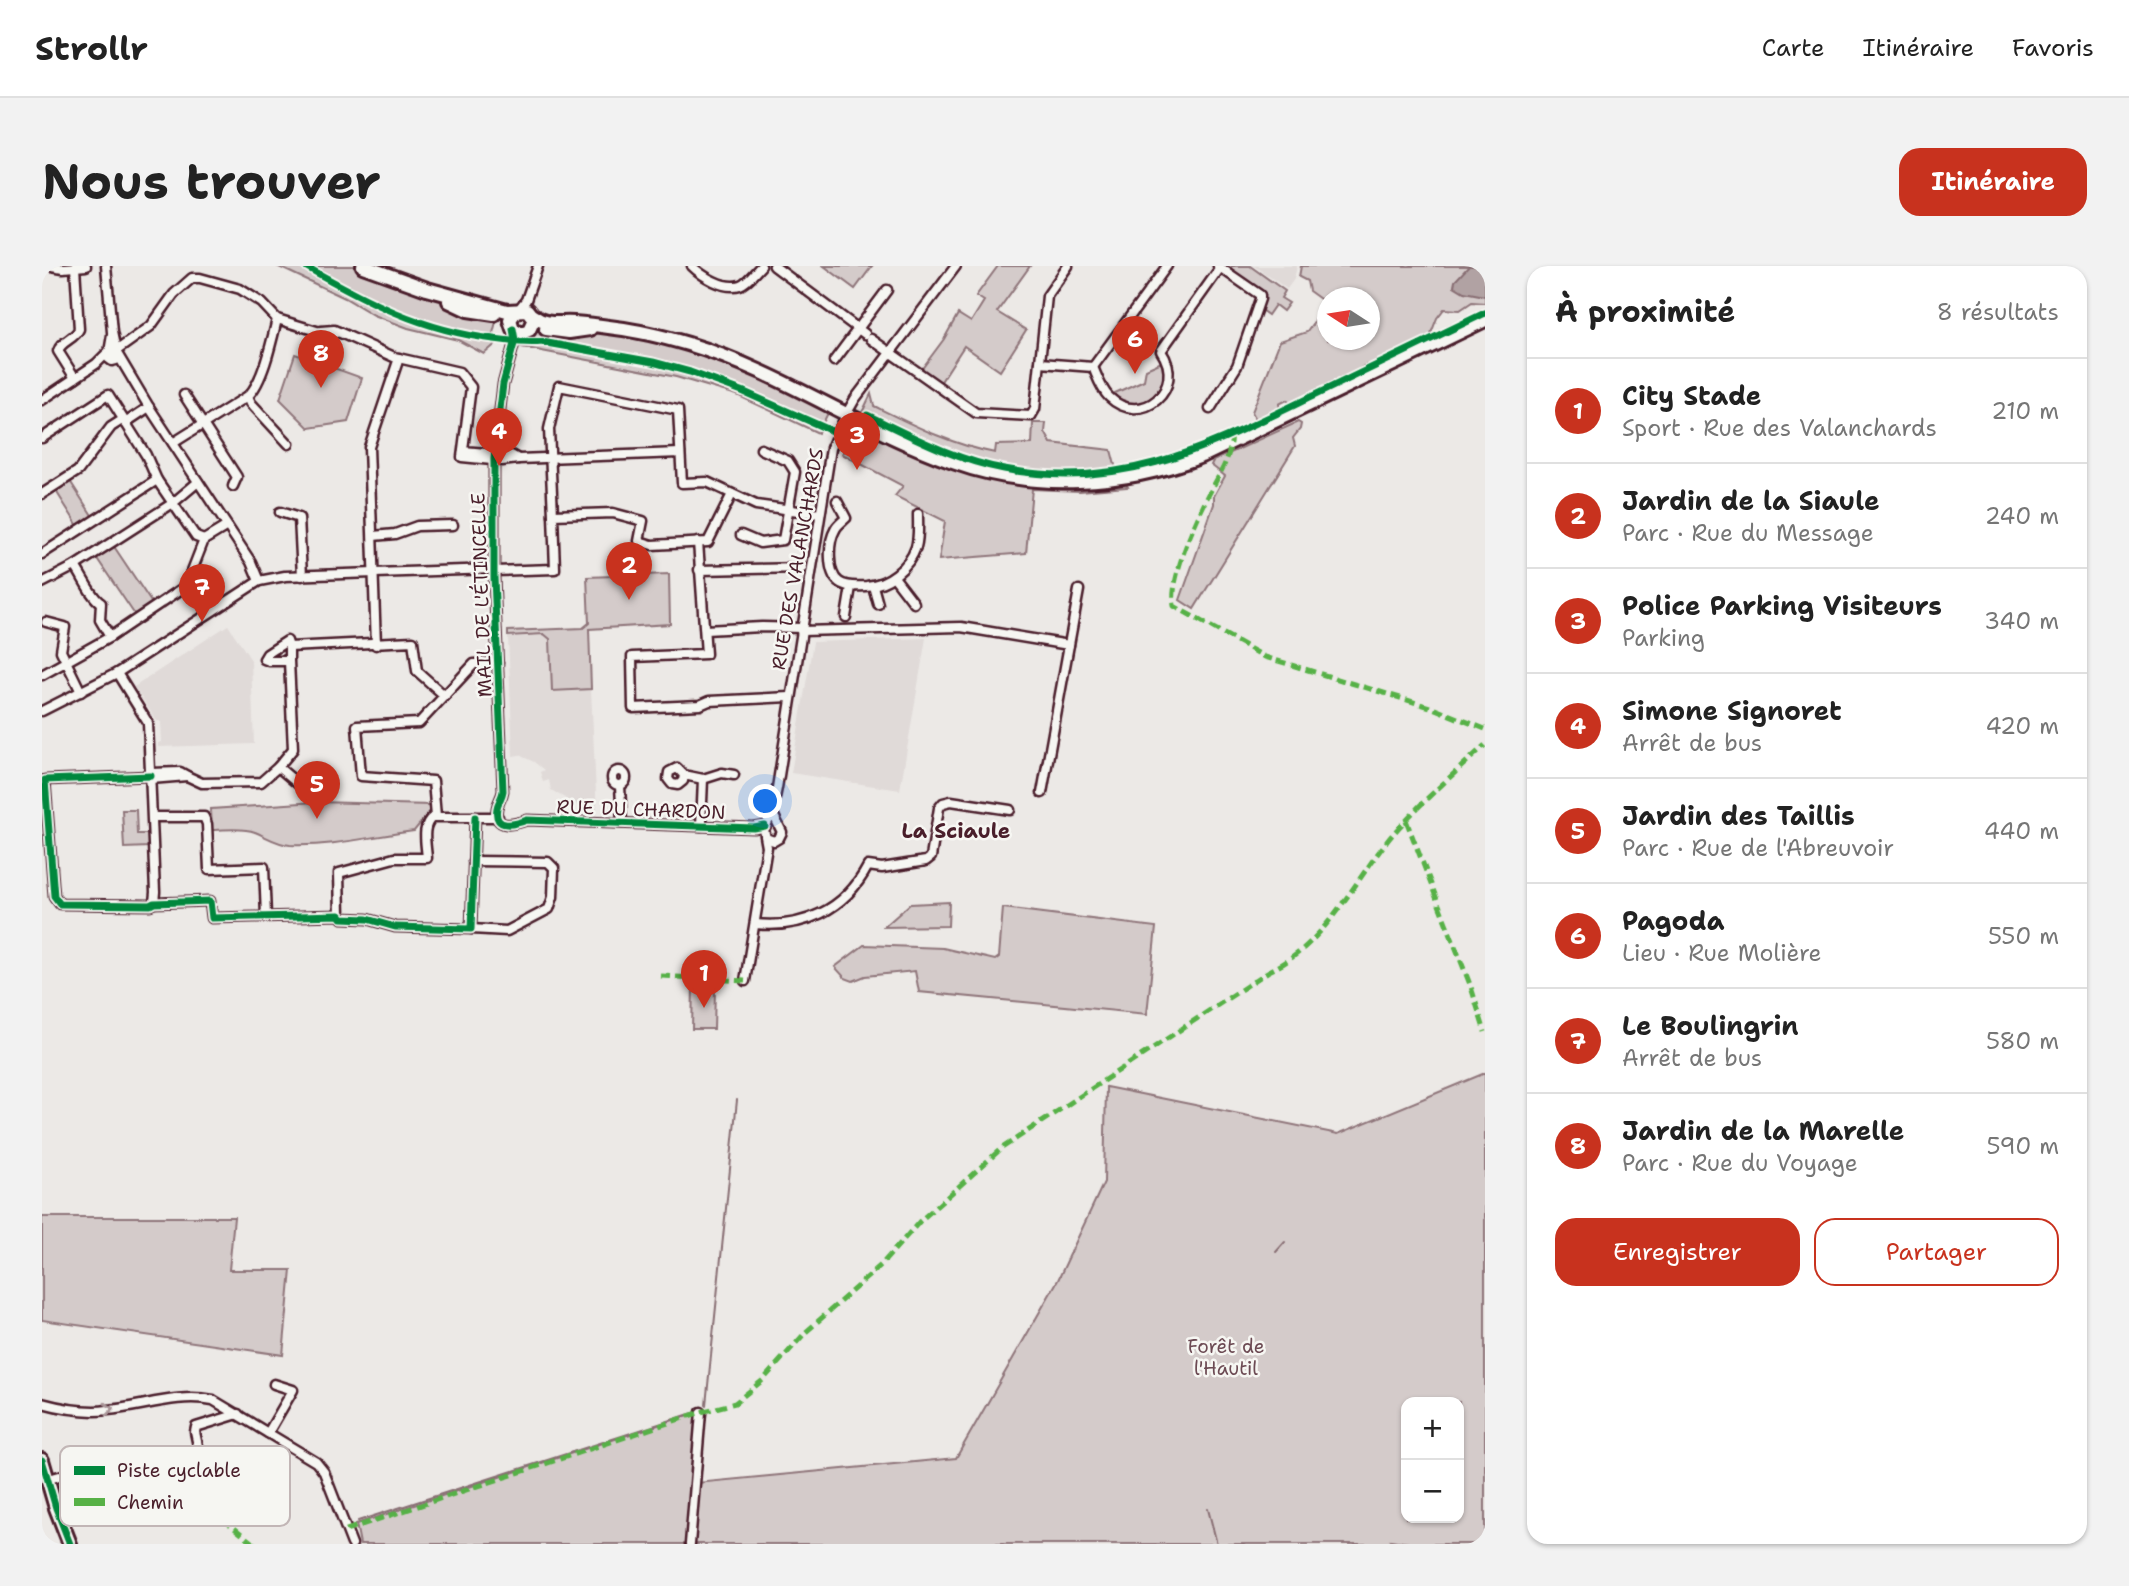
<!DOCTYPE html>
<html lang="fr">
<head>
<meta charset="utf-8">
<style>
  body { margin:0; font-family:"Shantell Sans",sans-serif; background:#f2f2f2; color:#222 }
  .controls { position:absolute; right:21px; bottom:21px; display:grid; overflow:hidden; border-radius:14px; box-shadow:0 2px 5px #0004 }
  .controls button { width:63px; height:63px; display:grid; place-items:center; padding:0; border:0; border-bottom:2px solid #e0e0e0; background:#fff; color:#222; font:35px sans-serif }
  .compass { position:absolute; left:1275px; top:21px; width:63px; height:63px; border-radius:50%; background:#fff; box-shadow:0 2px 5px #0004; rotate:282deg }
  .you { position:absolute; left:724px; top:536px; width:24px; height:24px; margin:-18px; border:5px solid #fff; border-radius:50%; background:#1a73e8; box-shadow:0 0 0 10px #1a73e833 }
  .badge { display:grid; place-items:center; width:46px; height:46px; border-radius:50%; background:#c8321e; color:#fff; font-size:23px; font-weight:700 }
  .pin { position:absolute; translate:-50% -58px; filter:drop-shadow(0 2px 4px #0008) }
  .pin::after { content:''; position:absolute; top:37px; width:24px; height:21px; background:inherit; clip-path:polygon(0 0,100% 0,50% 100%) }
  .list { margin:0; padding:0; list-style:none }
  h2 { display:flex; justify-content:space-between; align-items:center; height:91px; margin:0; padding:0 28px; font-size:30px }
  h2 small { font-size:23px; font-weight:400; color:#767676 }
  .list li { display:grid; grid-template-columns:46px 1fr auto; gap:21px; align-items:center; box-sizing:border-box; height:105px; padding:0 28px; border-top:2px solid #e0e0e0 }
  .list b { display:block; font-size:26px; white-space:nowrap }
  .list p { margin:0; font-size:23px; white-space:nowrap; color:#767676 }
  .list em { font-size:23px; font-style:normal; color:#767676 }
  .actions { display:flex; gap:14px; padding:21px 28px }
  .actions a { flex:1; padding:16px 0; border:2px solid #c8321e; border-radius:21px; text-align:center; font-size:24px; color:#c8321e }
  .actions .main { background:#c8321e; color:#fff }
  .map { position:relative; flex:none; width:1443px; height:1278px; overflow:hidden; border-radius:21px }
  header { display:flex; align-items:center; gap:42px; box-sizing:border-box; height:98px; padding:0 35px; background:#fff; border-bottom:2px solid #e0e0e0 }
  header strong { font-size:33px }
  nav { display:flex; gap:38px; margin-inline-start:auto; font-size:24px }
  .intro { display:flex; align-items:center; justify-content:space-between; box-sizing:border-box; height:168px; padding:0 42px }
  h1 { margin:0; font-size:49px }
  .button { padding:18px 32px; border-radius:21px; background:#c8321e; color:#fff; font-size:24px; font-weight:700 }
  main { display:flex; gap:42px; padding:0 42px }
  aside { flex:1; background:#fff; border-radius:21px; box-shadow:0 2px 5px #0004 }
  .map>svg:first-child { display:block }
</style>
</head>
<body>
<header>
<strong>Strollr</strong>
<nav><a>Carte</a><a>Itinéraire</a><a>Favoris</a></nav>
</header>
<div class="intro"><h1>Nous trouver</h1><a class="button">Itinéraire</a></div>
<main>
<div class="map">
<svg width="1443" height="1278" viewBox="0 0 1443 1278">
  <rect width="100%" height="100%" fill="#ece9e6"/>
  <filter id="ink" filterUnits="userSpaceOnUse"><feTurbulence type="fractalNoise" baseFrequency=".0143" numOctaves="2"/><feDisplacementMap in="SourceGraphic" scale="14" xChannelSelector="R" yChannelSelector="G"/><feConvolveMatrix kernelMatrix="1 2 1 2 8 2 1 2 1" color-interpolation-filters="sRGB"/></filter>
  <g filter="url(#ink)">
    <g fill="#e0dad8">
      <polygon points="1212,0 1255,0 1252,13 1245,23"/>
      <polygon points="186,359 209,394 212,478 116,481 116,477 120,476 119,455 115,455 92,421"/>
      <polygon points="502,368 508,373 510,425 549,423 555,548 550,548 509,524 507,514 501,516 498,506 502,504 492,496 477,489 471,490 466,370"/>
      <polygon points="884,372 858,524 749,507 771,376"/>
    </g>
    <g fill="#d4cbca" stroke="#8f757a" stroke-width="2" fill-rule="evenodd">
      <polygon points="235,0 259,0 324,37 351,49 392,62 456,76 442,88 416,74 366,62 332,49 303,32"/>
      <path d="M267,0H311L387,29L411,40L455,52L450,71C438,70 425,67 412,64C359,51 314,28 267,0Z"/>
      <polygon points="782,0 830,0 813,23"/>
      <polygon points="956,0 988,0 955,46 984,64 958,105 922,80 898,117 879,104 902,73 916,48 929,56 942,35 934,30"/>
      <polygon points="1190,0 1208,0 1243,25 1239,32 1247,37 1241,45 1233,39 1226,49 1219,44 1222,31 1187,5"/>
      <path d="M1259,0H1443V37L1430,36L1418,44L1402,43L1395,52L1388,70L1330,98L1323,99L1310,108L1249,139L1245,134L1237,138L1238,145L1215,155L1210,146L1238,75L1265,66L1285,38L1267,25L1265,15L1257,11ZM1286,32H1328V74H1286Z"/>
      <polygon points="495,65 541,70 569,65 605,72 682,94 788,143 776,167 695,129 634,111 474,80 479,72"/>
      <polygon points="253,88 320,112 306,156 267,162 238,133"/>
      <path d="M1122,95C1128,116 1115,144 1088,139C1083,138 1077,135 1073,133V127L1102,114L1104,103Z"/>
      <path d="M829,128L832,140C871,159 910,179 953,187L954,179L990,178L991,157H1004L1003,166L1009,177L1069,184L1074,203L1086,221L1038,225L990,223L984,287L897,294L903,255L853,230L861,220L800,188Z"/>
      <polygon points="1256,156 1259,158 1258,163 1251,172 1253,180 1152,343 1138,334 1172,238 1172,230 1183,210 1169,199 1171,195"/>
      <polygon points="28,215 51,251 36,260 14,225"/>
      <polygon points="71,279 111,339 93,349 54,291"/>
      <polygon points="627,308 628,358 547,363 549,423 510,425 508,373 502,368 466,370 466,365 541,362 547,357 545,311"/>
      <path d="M274,536L389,539V544L372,565C331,570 290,581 248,579C235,578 225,571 213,566C200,561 183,564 170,564L169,543Z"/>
      <polygon points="80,544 94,544 95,568 107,568 107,581 82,582"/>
      <polygon points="907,636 906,660 842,661 868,638"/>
      <polygon points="961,642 1114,661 1105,748 877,726 873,705 823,710 811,715 803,712 793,701 822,679 901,682 953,694 957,691"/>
      <polygon points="651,721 673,722 672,763 650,763"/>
      <path d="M1443,807V1278H1373L1349,1274L1351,1278H318L314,1258L665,1143L655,1217L914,1192L1016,1014L1062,916L1064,821L1296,868ZM1364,1136H1417V1252H1364Z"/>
      <polygon points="0,951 192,951 187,1004 249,1004 241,1089 0,1054"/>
    </g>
    <polygon fill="#b1a2a3" stroke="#886e73" stroke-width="2" points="1427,0 1443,0 1443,30 1422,26 1412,20 1413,15"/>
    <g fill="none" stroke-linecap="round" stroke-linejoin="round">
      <g stroke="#886e73" stroke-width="2">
        <polyline points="1234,986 1243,976"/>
        <polyline points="664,1139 695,834"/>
        <polyline points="0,1218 1,1220"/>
        <polyline points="1166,1243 1175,1278"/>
        <polyline points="316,1255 651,1147"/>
      </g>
      <defs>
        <g id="street">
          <polyline points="10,0 21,2 44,0"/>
          <polyline points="64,0 70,66 74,85 109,60 132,28 150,12 158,12 198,23 220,37 235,53 288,69 297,66"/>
          <path d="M650,0C660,10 682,24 698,19C705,17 713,6 719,0"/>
          <polyline points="732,0 823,68"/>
          <polyline points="477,43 484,34 496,0"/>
          <path d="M235,53C230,74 221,116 206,130L209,137L247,178"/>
          <path d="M471,63L473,74L461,118L452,193V311L461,525C460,532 456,536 455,542C451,565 474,558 485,554L712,562L723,560"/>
          <polyline points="279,65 292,64 352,91 417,106 429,121 420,191 460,195 476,193 469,189 421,185"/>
          <polyline points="70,69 66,92 70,95 74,94 75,85"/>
          <polyline points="829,73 934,147 989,150 993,143 1005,30 1026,0"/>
          <polyline points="76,89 107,141 209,296 217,315"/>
          <polyline points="792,95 845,24"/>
          <polyline points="998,97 1051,101 1125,0"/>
          <path d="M1051,101C1055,110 1059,123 1067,131C1099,162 1145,123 1119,85L1178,2"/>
          <path d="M33,112L16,85C19,75 33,73 37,63L33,1"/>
          <polyline points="142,129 195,211 191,220"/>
          <polyline points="0,134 54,98 65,87"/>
          <polyline points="1168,143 1195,100 1218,33 1218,29 1176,0"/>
          <polyline points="83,157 107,141"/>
          <polyline points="0,172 66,129 104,189 115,214 154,271 162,274"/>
          <polyline points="131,177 206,130"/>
          <polyline points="476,193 638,187"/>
          <polyline points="0,228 36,205 69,161 80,154"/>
          <path d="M795,235L804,252C800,256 795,259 793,264C786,276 785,307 797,316C805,322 816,320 824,320C845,319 867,302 874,281C877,271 876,259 876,248"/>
          <polyline points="238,246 257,252 260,310"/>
          <polyline points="511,249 507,163 517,120 636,144 640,217 665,216 714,239 778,248"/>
          <polyline points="699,269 718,277 741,274 753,206 746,195 719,183"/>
          <polyline points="331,270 353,268 375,260 411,259"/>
          <polyline points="656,276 664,388 590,391 591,442 658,439 667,435 748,431"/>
          <polyline points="0,288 115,214"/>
          <path d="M33,300C41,311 49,331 59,337L58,354L68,371"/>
          <polyline points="657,304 761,302"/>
          <polyline points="452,305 513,303 511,249 571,247 601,255 597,275 610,279 666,276 690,228"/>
          <polyline points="852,311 872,337"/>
          <polyline points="0,317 33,300 131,237 156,216"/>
          <polyline points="831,320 836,338"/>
          <polyline points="804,351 809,321"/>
          <polyline points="4,356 23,361 19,385 39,426"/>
          <polyline points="663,364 720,361 760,362"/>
          <polyline points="759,365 919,361 1027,379"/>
          <polyline points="334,379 327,181 357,92"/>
          <polyline points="247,381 371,375 375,405 403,430"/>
          <polyline points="75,407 106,457 113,626 112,637"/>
          <polyline points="0,409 68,371 144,320 162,274 185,260"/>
          <polyline points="0,445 75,407 217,315 243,310 452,303"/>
          <polyline points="236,501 256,518"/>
          <circle cx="577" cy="512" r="7"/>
          <polyline points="109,507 138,506 145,510 109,513"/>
          <polyline points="642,509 641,515 636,519 630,518 626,513 627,506 635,502 642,509 661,513"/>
          <polyline points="109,510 3,514 12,630 18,638 108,639 112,637 168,635 170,652 298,649 300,652 325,653 353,661 429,663 433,551"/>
          <polyline points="145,510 160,517 219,516 236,501 251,483 247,395 227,395 222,393 225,388 245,375 247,381 247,395"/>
          <polyline points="578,520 580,557"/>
          <polyline points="1000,527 1037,324"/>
          <polyline points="730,546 740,566 737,572 732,575 724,572 722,564 730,547 735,522 789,182 805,147 813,133 914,0"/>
          <polyline points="394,550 391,515 319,510 315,460 377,457 432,398 456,397"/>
          <polyline points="111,551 162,551 165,558 167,603 222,601 224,650"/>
          <polyline points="659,560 661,513 680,507 692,509"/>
          <path d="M298,649L297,607L352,592H385C384,578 379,559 391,551H456"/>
          <path d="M713,658C761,663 803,644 826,600L840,602L884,595L889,591L897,542L901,537L909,535L968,544"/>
          <polyline points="429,663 465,665 507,643 511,631 512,602 506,596 431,595"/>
          <polyline points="703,715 725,581 723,570"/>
          <path d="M0,1137C22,1143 43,1147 66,1144C101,1141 135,1127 171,1134L274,1196L282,1206L310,1278"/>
          <polyline points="226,1167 251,1124 232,1118"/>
          <polyline points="7,1213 45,1202 70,1212 94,1211 148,1196 158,1189 153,1166 154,1161 196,1148"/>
          <polyline points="648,1278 659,1146"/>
        </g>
        <g id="secondary">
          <polyline points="321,0 385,23 465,45 485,44 492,53 487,64 479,67 471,63 468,54 473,46"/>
          <polyline points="407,35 426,44 452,48"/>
          <path d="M491,50C504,60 517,56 532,57C545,58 560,60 574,62C598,65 622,71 646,78C740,106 820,164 911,196C992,225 1081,220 1160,190L1443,54"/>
          <polyline points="504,63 527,66 548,63"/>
          <polyline points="0,1194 14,1242 28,1278"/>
        </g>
      </defs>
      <use href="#street" stroke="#4a1f2b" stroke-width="13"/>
      <use href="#secondary" stroke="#4a1f2b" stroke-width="18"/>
      <use href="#street" stroke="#f6f6f2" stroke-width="8"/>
      <use href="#secondary" stroke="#f6f6f2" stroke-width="12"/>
      <g stroke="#57b146" stroke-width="5" stroke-dasharray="10 5" stroke-linecap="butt">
        <path d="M1190,168C1188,195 1178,206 1166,230C1153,257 1128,310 1132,340L1223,391L1388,441L1443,463"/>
        <polyline points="1364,554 1429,721 1443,766"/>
        <polyline points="619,710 703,715"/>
        <path d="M147,1204C160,1239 184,1255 212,1278"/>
        <path d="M304,1264L659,1146L693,1137L721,1114L764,1066L840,998L878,955L960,882L1227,705C1283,680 1312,614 1351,568C1379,536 1412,508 1443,479"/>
      </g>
      <defs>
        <g id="cycleway">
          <path d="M263,0C324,35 381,65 452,73C469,75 483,78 500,76L611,96L648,106L700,125L799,169C814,171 818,161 825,149C869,170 913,194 962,203C1082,226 1167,180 1271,130C1328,102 1386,75 1443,47"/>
          <path d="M471,63L473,74L461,118L452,193V311L461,525C460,532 456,536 455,542C451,565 474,558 485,554L712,562L723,560"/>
          <polyline points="109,510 3,514 12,630 18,638 108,639 112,637 168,635 170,652 298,649 300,652 325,653 353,661 429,663 433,551"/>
          <polyline points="0,1194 14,1242 28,1278"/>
        </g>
      </defs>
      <use href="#cycleway" stroke="#f6f6f2" stroke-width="11"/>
      <use href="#cycleway" stroke="#00873e" stroke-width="7"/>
    </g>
    <defs><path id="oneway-chevron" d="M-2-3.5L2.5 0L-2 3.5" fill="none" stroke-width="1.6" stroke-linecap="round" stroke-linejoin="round" transform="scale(1.75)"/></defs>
    <use stroke="#a99598" href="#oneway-chevron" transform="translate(67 1143) rotate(-6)"/>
  </g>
  <g text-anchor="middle" stroke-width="5" stroke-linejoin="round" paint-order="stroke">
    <g font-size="19" fill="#4a1f2b" stroke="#f6f6f2">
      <text transform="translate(755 293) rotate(-80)" y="7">RUE DES VALANCHARDS</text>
      <text transform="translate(439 329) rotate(-92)" y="7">MAIL DE L'ÉTINCELLE</text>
      <text transform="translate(599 543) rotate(2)" y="7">RUE DU CHARDON</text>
    </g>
    <g font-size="19" fill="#6c4a53" stroke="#f6f6f2">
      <text x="1184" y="1087">Forêt de<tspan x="1184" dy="22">l'Hautil</tspan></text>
    </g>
    <g font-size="21" font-weight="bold" fill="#4a1f2b" stroke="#f6f6f2">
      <text x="914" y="572">La Sciaule</text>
    </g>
  </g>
  <rect x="18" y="1180" width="230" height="80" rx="10" fill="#f6f6f2" stroke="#c2b6b6" stroke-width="2"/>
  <rect x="32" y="1200" width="31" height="9" fill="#00873e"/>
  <rect x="32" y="1232" width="31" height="8" fill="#57b146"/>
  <g font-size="19" fill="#4a1f2b">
    <text x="75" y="1211">Piste cyclable</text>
    <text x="75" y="1243">Chemin</text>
  </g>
</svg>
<div class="controls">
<button>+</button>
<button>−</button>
</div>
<svg class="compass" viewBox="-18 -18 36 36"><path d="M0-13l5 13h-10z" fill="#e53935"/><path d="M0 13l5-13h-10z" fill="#767676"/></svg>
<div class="you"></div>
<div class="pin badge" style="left:662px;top:742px">1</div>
<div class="pin badge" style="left:587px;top:334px">2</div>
<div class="pin badge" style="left:815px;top:204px">3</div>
<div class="pin badge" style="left:457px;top:200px">4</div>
<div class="pin badge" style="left:275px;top:553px">5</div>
<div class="pin badge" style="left:1093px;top:108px">6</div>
<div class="pin badge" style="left:160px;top:356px">7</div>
<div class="pin badge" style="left:279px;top:122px">8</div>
</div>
<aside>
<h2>À proximité<small>8 résultats</small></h2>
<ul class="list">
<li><span class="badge">1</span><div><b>City Stade</b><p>Sport · Rue des Valanchards</p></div><em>210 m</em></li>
<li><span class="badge">2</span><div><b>Jardin de la Siaule</b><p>Parc · Rue du Message</p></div><em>240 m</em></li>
<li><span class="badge">3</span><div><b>Police Parking Visiteurs</b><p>Parking</p></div><em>340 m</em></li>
<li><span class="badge">4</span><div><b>Simone Signoret</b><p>Arrêt de bus</p></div><em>420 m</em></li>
<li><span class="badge">5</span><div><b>Jardin des Taillis</b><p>Parc · Rue de l'Abreuvoir</p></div><em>440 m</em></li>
<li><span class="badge">6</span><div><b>Pagoda</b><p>Lieu · Rue Molière</p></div><em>550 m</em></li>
<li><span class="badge">7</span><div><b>Le Boulingrin</b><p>Arrêt de bus</p></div><em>580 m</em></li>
<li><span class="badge">8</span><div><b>Jardin de la Marelle</b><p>Parc · Rue du Voyage</p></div><em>590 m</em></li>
</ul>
<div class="actions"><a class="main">Enregistrer</a><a>Partager</a></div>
</aside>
</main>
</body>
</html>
